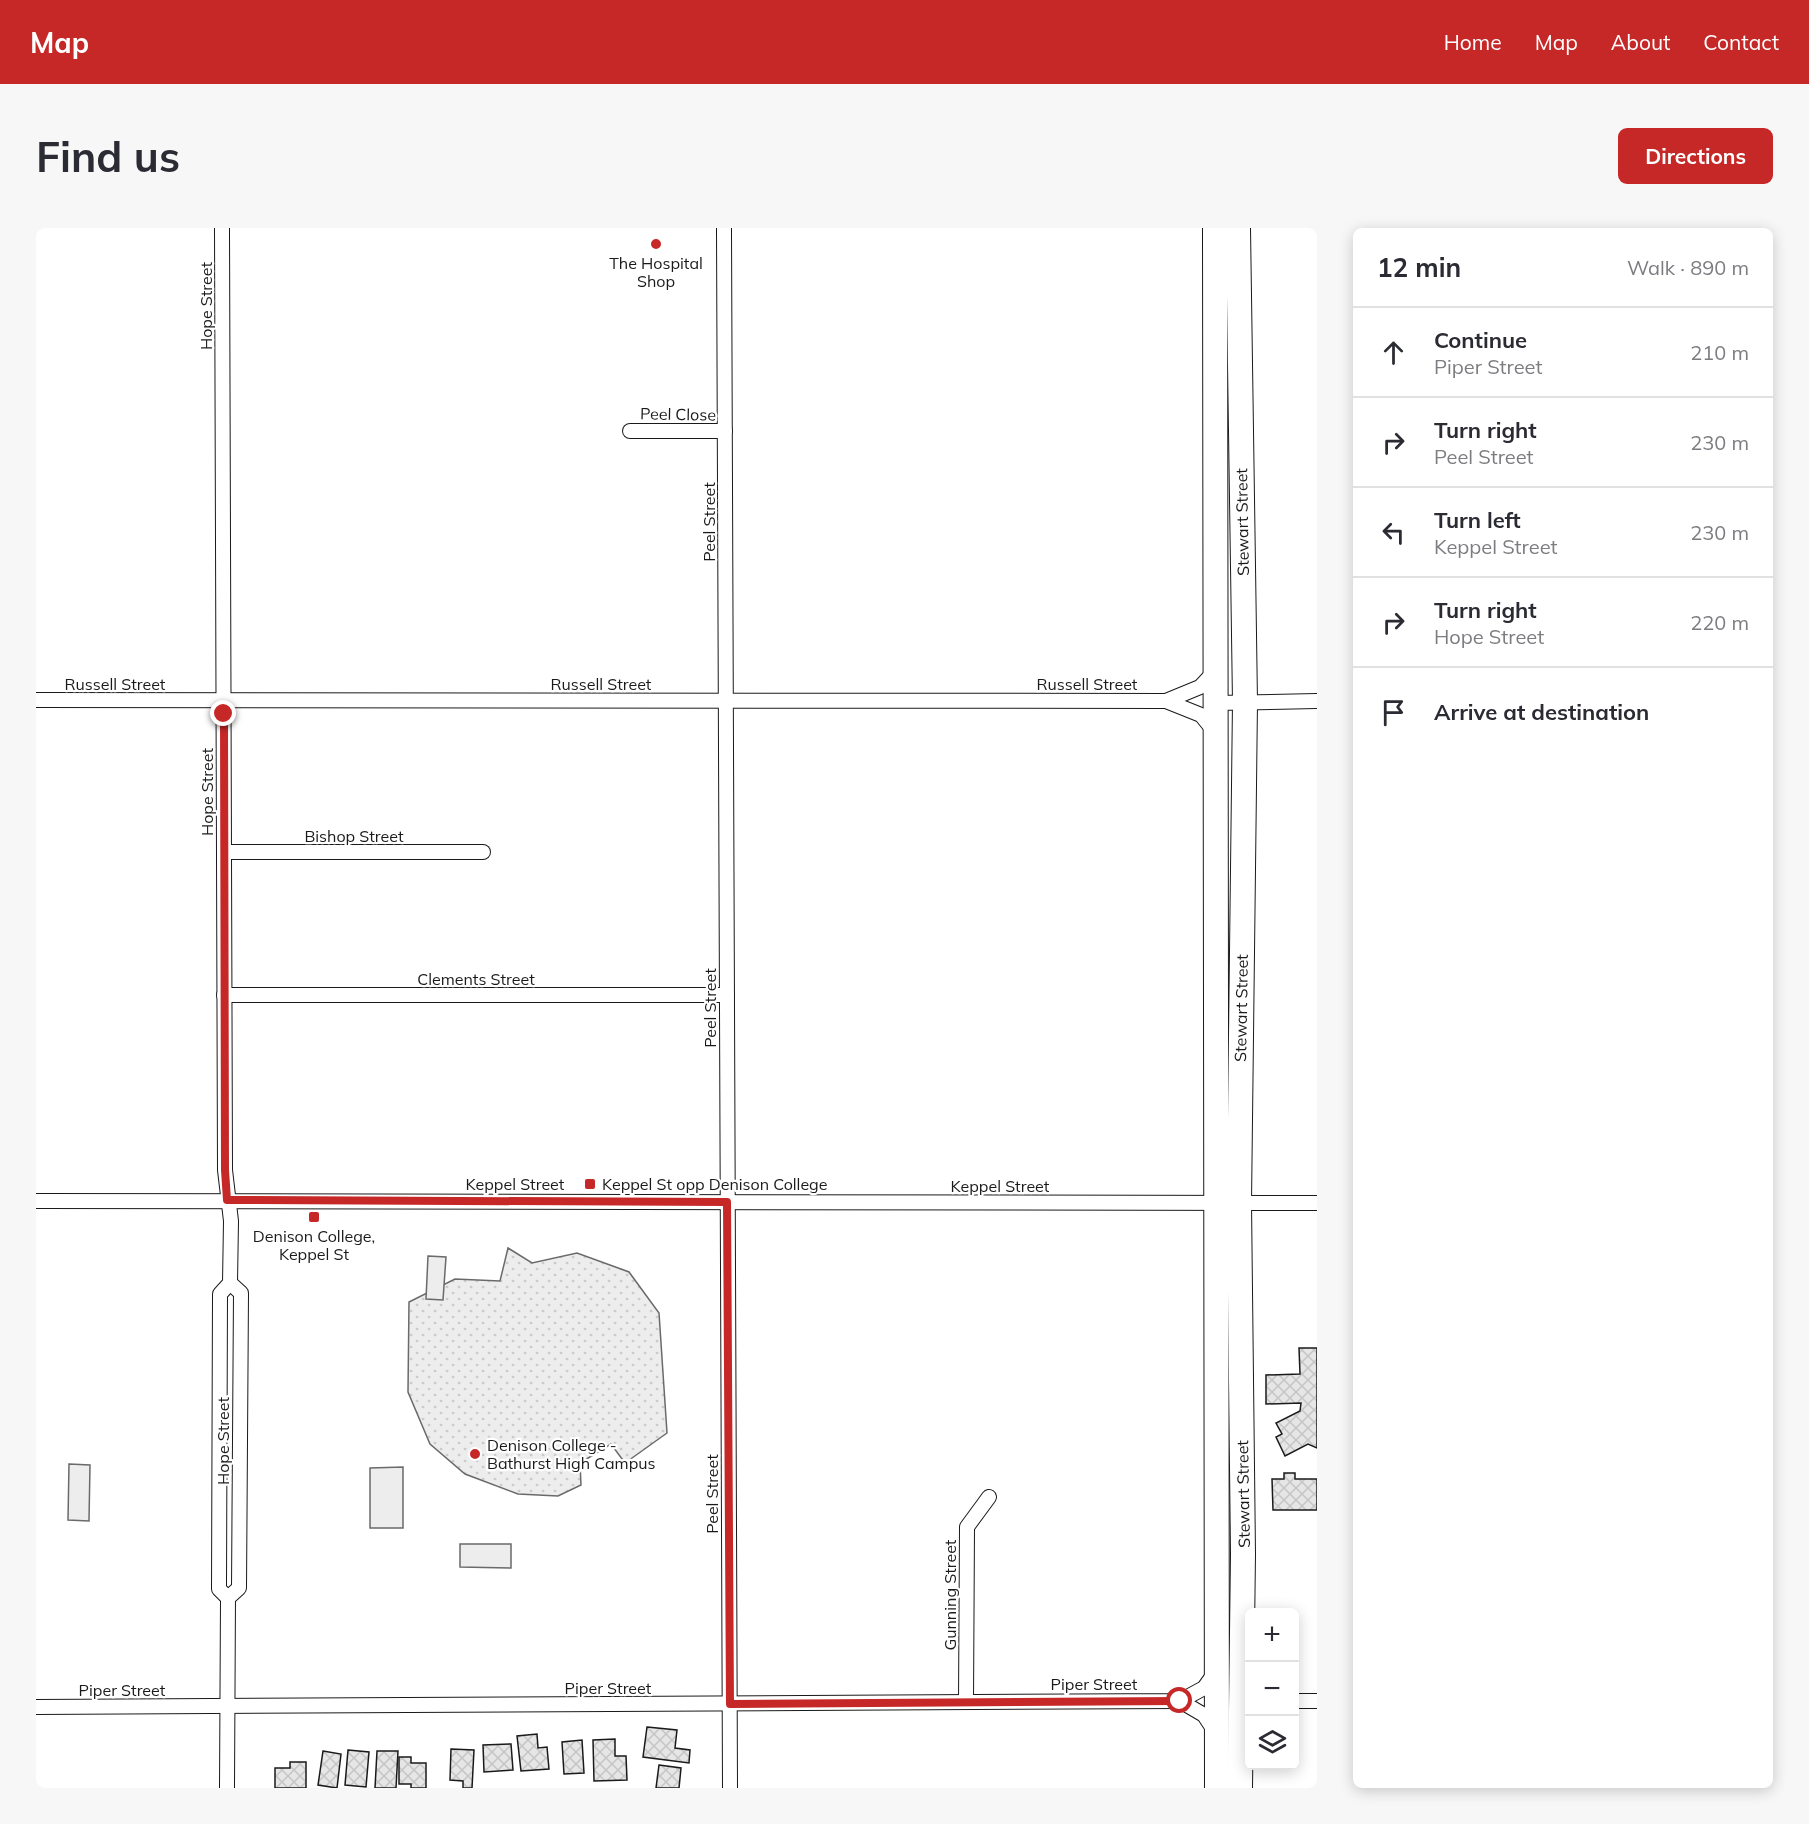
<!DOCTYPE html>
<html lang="en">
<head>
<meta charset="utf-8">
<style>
  body { margin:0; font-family:Mulish,sans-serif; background:#f7f7f7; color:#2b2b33 }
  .controls { position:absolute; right:18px; bottom:18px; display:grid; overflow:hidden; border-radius:9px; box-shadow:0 3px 15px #0003 }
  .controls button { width:54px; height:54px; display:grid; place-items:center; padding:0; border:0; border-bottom:2px solid #e1e1e2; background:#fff; color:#2b2b33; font:30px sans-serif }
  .stop { position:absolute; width:18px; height:18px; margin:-14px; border:4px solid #c62828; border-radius:50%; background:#fff }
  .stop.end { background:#c62828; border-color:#fff; box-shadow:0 2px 6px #0008 }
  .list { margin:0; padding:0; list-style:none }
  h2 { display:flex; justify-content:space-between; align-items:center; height:78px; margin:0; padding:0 24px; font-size:26px }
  h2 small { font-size:20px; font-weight:400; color:#7c7c81 }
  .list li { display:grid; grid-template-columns:39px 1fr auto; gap:18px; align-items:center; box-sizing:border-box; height:90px; padding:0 24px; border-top:2px solid #e1e1e2 }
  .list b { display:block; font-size:22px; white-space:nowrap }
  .list p { margin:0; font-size:20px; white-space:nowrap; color:#7c7c81 }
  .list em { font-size:20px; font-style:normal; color:#7c7c81 }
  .icon { flex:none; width:33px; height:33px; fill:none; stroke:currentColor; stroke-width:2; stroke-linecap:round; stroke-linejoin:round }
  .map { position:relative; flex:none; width:1281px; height:1560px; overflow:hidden; border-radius:9px }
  header { display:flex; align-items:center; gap:36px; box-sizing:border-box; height:84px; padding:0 30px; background:#c62828; color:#fff }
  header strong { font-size:28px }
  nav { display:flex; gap:33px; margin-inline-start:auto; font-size:21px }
  .intro { display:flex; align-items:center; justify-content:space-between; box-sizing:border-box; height:144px; padding:0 36px }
  h1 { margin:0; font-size:42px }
  .button { padding:15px 27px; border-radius:9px; background:#c62828; color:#fff; font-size:21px; font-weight:700 }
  main { display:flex; gap:36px; padding:0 36px }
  aside { flex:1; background:#fff; border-radius:9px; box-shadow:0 3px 15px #0003 }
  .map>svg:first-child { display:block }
</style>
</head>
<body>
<header>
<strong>Map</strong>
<nav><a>Home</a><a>Map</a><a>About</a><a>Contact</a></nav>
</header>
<div class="intro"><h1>Find us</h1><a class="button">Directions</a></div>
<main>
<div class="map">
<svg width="1281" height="1560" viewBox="0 0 1281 1560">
  <defs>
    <pattern id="grass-dots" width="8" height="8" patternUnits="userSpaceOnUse" patternTransform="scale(1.5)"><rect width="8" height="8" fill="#ededed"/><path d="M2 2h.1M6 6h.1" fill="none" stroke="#cbcbcb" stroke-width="1.8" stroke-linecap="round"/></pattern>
    <pattern id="building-cross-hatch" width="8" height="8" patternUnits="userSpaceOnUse" patternTransform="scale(1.5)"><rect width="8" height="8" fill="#e6e6e6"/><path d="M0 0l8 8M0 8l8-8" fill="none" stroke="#c5c5c5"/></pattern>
  </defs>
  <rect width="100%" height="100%" fill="#fff"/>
  <polygon fill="url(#grass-dots)" stroke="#6a6a6a" stroke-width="1.5" points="472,1020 496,1035 541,1025 593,1044 623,1085 631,1205 589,1235 575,1216 544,1235 545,1257 522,1268 482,1266 429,1246 394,1216 372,1164 373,1074 419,1051 464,1053"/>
  <g fill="#ededed" stroke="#6a6a6a" stroke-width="1.5">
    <polygon points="392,1028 410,1029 407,1072 390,1071"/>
    <polygon points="33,1236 54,1237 53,1293 32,1292"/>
    <polygon points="367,1239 367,1300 334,1300 334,1240"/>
    <polygon points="424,1316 475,1316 475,1340 424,1339"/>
  </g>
  <g fill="url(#building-cross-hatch)" stroke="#1a1a1a" stroke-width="1.5">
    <polygon points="1263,1120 1281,1120 1281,1220 1272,1216 1249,1228 1240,1209 1246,1206 1240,1195 1264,1183 1265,1175 1230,1176 1230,1147 1264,1146"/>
    <polygon points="1248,1245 1259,1245 1259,1251 1281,1251 1281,1282 1237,1282 1236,1251 1248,1251"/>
    <polygon points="611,1499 641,1502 639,1520 654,1522 653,1535 607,1529"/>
    <polygon points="501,1506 502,1520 511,1519 513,1541 485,1543 481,1508"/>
    <polygon points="579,1511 579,1528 590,1528 591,1552 558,1553 557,1512"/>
    <polygon points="546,1512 548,1545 528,1546 526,1514"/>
    <polygon points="475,1516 477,1542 448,1544 447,1517"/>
    <polygon points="415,1521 438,1522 436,1560 427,1560 427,1553 414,1552"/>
    <polygon points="312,1522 333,1524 330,1559 309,1557"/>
    <polygon points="287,1523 305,1526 301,1560 282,1557"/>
    <polygon points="341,1523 362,1523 360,1560 339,1560"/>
    <polygon points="363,1529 375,1529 375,1535 390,1535 390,1560 375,1560 375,1556 363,1556"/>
    <polygon points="254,1534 270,1534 270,1560 239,1560 239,1540 254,1540"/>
    <polygon points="623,1537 645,1540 643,1560 620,1560"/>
  </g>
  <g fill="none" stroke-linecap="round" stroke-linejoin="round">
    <defs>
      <g id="street">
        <polyline points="186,0 189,942 195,993 194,1055 184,1066 183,1361 192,1370"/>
        <polyline points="688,0 694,1560"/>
        <polyline points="594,203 689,203"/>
        <polyline points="0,472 1130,473 1165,487 1178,503"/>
        <polyline points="1130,473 1164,459 1179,443"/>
        <polyline points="1179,475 1281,473"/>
        <polyline points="188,624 447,624"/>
        <polyline points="188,767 691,767"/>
        <polyline points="0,973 1281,975"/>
        <polyline points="930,1473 931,1299 953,1269"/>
        <polyline points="1144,1473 1168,1487 1178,1502"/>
        <polyline points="1258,1473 1281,1473"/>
        <polyline points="0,1479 1144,1473 1168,1460 1178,1446"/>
        <polyline points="191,1560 192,1370 203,1360 205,1065 194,1055"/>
      </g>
      <g id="highway">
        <polyline points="1179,0 1181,1560"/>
        <polyline points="1202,0 1209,474 1203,975 1207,1326 1204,1560"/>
      </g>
    </defs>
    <use href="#street" stroke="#1a1a1a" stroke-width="16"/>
    <use href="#highway" stroke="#1a1a1a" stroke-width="26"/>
    <use href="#street" stroke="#fff" stroke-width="14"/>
    <use href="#highway" stroke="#fff" stroke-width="24"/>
  </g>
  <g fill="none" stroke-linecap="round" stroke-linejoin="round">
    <polyline stroke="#c62828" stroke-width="8" points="188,486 189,942 191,972 691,974 694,1476 1144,1473"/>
  </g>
  <g fill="#c62828" stroke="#fff" stroke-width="2">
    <circle cx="620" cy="16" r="6"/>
    <rect x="548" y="950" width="12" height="12" rx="3"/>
    <rect x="272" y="983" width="12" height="12" rx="3"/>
    <circle cx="439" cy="1226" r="6"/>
  </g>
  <g text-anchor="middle" stroke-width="4.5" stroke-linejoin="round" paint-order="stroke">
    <g font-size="16" fill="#1a1a1a" stroke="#fff">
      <text x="620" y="41">The Hospital<tspan x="620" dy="18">Shop</tspan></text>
      <text x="566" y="962" text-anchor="start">Keppel St opp Denison College</text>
      <text x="278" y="1014">Denison College,<tspan x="278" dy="18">Keppel St</tspan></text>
      <text x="451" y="1223" text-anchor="start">Denison College -<tspan x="451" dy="18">Bathurst High Campus</tspan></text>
    </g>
    <g font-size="16" fill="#1a1a1a" stroke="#fff">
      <text transform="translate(170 78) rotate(-90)" y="6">Hope Street</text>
      <text transform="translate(642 186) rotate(1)" y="6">Peel Close</text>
      <text transform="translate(673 294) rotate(-90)" y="6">Peel Street</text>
      <text transform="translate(1206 294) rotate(-91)" y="6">Stewart Street</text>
      <text x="79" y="462">Russell Street</text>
      <text x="565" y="462">Russell Street</text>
      <text x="1051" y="462">Russell Street</text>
      <text transform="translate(171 564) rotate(-90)" y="6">Hope Street</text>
      <text x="318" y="614">Bishop Street</text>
      <text x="440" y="757">Clements Street</text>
      <text transform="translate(674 780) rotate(-90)" y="6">Peel Street</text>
      <text transform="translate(1205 780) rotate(-89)" y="6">Stewart Street</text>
      <text x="479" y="962">Keppel Street</text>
      <text x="964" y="964">Keppel Street</text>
      <text transform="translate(187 1213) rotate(-90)" y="6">Hope Street</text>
      <text transform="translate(676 1266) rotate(-90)" y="6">Peel Street</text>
      <text transform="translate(1207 1266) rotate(-91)" y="6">Stewart Street</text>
      <text transform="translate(914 1367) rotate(-90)" y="6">Gunning Street</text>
      <text x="1058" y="1462">Piper Street</text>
      <text x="572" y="1466">Piper Street</text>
      <text x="86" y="1468">Piper Street</text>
    </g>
  </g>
</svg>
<div class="controls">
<button>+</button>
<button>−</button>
<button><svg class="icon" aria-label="layers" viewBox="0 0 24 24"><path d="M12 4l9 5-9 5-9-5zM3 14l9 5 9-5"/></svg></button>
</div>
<div class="stop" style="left:1144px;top:1473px"></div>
<div class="stop end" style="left:188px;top:486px"></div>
</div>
<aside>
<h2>12 min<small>Walk · 890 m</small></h2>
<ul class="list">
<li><svg class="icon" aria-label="ahead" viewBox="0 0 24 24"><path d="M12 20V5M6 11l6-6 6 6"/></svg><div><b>Continue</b><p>Piper Street</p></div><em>210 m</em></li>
<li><svg class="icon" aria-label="right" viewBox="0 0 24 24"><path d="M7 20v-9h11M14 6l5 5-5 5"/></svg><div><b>Turn right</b><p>Peel Street</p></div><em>230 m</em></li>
<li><svg class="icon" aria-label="left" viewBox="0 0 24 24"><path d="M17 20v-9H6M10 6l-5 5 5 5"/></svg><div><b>Turn left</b><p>Keppel Street</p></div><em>230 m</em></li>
<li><svg class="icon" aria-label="right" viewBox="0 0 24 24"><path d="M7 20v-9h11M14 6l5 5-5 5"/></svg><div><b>Turn right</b><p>Hope Street</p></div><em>220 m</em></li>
<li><svg class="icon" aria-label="arrive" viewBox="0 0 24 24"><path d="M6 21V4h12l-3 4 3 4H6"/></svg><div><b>Arrive at destination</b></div></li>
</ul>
</aside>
</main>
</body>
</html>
